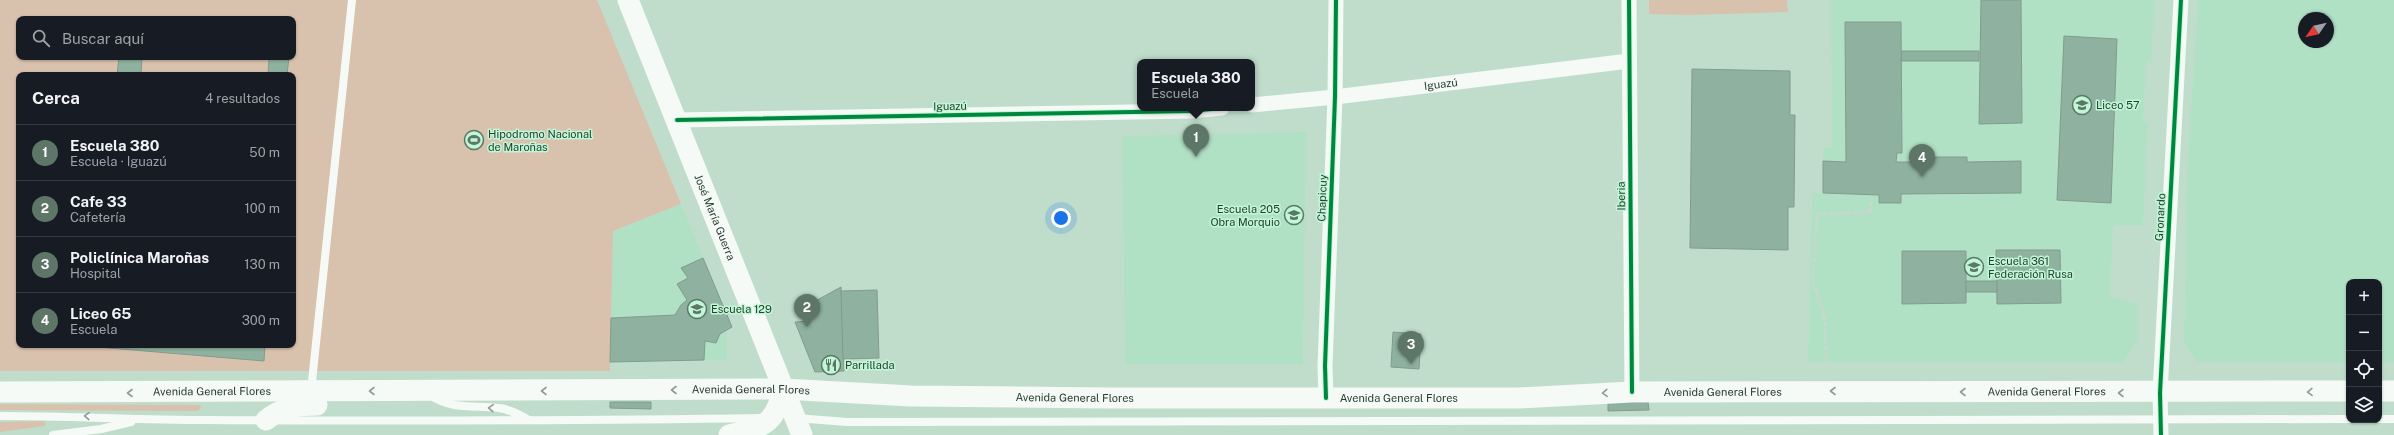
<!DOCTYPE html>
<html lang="es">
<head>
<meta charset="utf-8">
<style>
  body { margin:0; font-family:"Public Sans",sans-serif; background:#20242c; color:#f1f3f6 }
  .controls { position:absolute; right:12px; bottom:12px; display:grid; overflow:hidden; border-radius:8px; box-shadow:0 1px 3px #0004 }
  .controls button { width:36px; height:36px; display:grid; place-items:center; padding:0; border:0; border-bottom:1px solid #363941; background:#171b24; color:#f1f3f6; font:20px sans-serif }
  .compass { position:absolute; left:2298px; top:12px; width:36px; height:36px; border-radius:50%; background:#171b24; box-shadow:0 1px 3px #0004; rotate:236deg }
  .you { position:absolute; left:1061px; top:218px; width:14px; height:14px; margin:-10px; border:3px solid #fff; border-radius:50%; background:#1a73e8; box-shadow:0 0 0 6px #1a73e833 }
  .badge { display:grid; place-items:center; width:26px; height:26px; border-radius:50%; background:#5d7667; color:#fff; font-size:13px; font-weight:700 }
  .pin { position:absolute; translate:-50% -33px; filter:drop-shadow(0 1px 2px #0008) }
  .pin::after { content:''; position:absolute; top:21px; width:14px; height:12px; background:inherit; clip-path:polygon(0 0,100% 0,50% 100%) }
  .popup { position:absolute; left:1137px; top:59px; width:118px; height:52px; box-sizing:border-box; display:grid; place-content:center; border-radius:8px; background:#171b24; filter:drop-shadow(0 1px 3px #0005); font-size:13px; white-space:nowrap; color:#9ea1a6 }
  .popup b { font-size:15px; color:#f1f3f6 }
  .popup::after { content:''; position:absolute; left:50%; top:100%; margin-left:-8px; border:8px solid transparent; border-top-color:#171b24 }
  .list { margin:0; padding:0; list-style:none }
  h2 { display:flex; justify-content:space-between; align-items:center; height:52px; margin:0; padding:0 16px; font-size:17px }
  h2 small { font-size:13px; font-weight:400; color:#9ea1a6 }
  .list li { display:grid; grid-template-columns:26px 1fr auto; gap:12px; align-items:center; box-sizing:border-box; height:56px; padding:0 16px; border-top:1px solid #363941 }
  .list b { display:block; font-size:15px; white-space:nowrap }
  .list p { margin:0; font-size:13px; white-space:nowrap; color:#9ea1a6 }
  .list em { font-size:13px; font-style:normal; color:#9ea1a6 }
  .icon { flex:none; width:22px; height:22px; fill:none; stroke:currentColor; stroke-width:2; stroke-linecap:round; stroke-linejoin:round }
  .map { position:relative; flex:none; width:2394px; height:435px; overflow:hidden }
  .search { position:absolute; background:#171b24; box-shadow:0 1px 3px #0004; left:16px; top:16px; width:280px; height:44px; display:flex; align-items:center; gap:10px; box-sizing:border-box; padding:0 14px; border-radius:8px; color:#9ea1a6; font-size:15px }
  .panel { position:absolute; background:#171b24; box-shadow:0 1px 3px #0004; left:16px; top:72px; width:280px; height:276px; border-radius:8px }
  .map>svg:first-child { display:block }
</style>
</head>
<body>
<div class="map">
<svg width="2394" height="435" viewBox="0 0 2394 435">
  <rect width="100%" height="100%" fill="#c0ddcc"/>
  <g fill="#b1e1c5" fill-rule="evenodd">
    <polygon points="1831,0 2155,0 2151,61 2146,61 2143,121 2148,122 2143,225 2113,226 2110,297 2138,304 2137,341 2123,362 1808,362 1812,193 1823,193 1823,149 1832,147"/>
    <path d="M2198,0H2394V362H2379V282H2349V362H2198L2184,344L2187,173ZM2304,18H2328V42H2304Z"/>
    <polygon points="1306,132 1303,364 1125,364 1122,136"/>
    <polygon points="681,204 732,327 727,329 727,360 610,362 613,231"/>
  </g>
  <g fill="#d8c1ad" fill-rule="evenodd">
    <path d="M0,0H597L681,204L613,231L610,371H0ZM19,19H293V57H19ZM19,75H293V345H19Z"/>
    <polygon points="1649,0 1787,0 1788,12 1689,15 1649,14"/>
    <polygon points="0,404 200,405 201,408 198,411 0,410"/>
    <polygon points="44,421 46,425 44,426 0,432 0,422"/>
  </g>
  <g fill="#8fb2a0" stroke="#849a8d">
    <polygon points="1981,0 2021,0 2022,123 1979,124"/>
    <polygon points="1845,22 1901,22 1902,153 1897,153 1896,162 1932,162 1932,157 1967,157 1967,162 2021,161 2021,193 1901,194 1901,203 1879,203 1879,195 1823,193 1823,161 1846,162"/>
    <polygon points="2064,36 2117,39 2111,203 2057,200"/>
    <polygon points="1902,51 1979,51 1979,61 1901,61"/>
    <polygon points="119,57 142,57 141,75 117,75"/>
    <polygon points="248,57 289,57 287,75 268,75 269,59"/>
    <polygon points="1692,69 1790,71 1790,115 1795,115 1794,207 1788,207 1788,250 1690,248"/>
    <polygon points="1996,250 2060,250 2061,303 1997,304"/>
    <polygon points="1902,251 1966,251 1966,303 1902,304"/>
    <polygon points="703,258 732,327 720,334 716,343 705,341 704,360 610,362 611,318 675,315 681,305 687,300 677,284 688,278 681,268"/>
    <rect x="1966" y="281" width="31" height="11"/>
    <polygon points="841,287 844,371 815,372 795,322 809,321 810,304"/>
    <polygon points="877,290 879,358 843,359 841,291"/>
    <polygon points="1393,332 1421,334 1419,369 1391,367"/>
    <polygon points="97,345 265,345 264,361 97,347"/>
    <polygon points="610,402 651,402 651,409 610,408"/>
    <polygon points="1648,402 1649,410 1608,411 1608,403"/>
  </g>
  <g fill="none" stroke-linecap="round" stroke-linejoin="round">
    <polyline stroke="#cdd5d0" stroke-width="2.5" stroke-dasharray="4 2" stroke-linecap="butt" points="1826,362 1825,318 1813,282 1817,214 1871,212 1871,199"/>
    <g stroke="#f6faf7" stroke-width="8">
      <polyline points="311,391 352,0"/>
      <path d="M430,395C451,410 474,405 499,408C509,409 518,414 527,419"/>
      <path d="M0,416C69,416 138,420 207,420C392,421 577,421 762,418"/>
      <polyline points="796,418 847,422 2349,419"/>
      <polyline points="2379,419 2394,419"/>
      <polyline points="53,435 101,429 131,422"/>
    </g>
    <g stroke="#f6faf7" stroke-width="15">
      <polyline points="1629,0 1632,392"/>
      <path id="s1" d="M1252,105L1335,97L1629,61"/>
      <polyline points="677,120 1191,111 1222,108"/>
      <polyline points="1326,398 1325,366 1335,97 1336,0"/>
      <polyline points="2161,435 2160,393 2181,0"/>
    </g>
    <g stroke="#f6faf7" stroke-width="21">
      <path id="s2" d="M628,0L802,435"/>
      <polyline points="2379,391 2394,391"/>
      <path id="s3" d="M0,392L783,389L911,396L1109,398H1519L1632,392L2349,391"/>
      <path d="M266,420C283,407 296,405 317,405"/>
      <path d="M729,435C762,427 775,426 783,389"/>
    </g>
    <defs>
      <g id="cycleway">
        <polyline points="1629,0 1632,392"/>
        <polyline points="677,120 1191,111 1222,108"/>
        <polyline points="1326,398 1325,366 1335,97 1336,0"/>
        <polyline points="2161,435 2160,393 2181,0"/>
      </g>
    </defs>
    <use href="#cycleway" stroke="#c0f7d7" stroke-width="6"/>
    <use href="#cycleway" stroke="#00873e" stroke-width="4"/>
  </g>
  <defs><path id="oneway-chevron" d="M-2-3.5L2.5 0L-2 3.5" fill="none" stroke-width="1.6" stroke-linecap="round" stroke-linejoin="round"/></defs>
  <g stroke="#8f9c94">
    <use href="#oneway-chevron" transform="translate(674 390) rotate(180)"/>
    <use href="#oneway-chevron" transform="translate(372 391) rotate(-180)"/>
    <use href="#oneway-chevron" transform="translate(544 391) rotate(180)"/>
    <use href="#oneway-chevron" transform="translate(1833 391) rotate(-180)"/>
    <use href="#oneway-chevron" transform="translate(1963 392) rotate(-180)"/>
    <use href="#oneway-chevron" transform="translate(2310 392) rotate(179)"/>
    <use href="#oneway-chevron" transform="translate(130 393) rotate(-180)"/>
    <use href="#oneway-chevron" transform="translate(1605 393) rotate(177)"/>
    <use href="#oneway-chevron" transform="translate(2121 393) rotate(-180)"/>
    <use href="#oneway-chevron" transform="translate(491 408) rotate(-177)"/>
    <use href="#oneway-chevron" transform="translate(87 416) rotate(-177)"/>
  </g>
  <defs>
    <symbol id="school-ring" viewBox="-11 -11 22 22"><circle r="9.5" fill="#c0f7d7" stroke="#5d7667" stroke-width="1.5"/><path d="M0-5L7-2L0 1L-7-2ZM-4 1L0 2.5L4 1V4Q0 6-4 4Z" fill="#5d7667"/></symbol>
    <symbol id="stadium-ring" viewBox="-11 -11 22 22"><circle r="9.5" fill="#c0f7d7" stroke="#5d7667" stroke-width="1.5"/><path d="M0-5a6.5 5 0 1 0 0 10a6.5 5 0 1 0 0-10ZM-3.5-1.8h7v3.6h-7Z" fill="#5d7667"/></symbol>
    <symbol id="restaurant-ring" viewBox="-11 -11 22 22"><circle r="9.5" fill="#c0f7d7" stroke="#5d7667" stroke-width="1.5"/><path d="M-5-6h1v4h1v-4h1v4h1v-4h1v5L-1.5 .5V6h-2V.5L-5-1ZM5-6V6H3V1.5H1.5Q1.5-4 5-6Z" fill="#5d7667"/></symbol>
  </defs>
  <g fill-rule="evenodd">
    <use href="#school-ring" x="2071" y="94" width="22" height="22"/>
    <use href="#stadium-ring" x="463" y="129" width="22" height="22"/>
    <use href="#school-ring" x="1283" y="204" width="22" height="22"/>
    <use href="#school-ring" x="1963" y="256" width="22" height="22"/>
    <use href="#school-ring" x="686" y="298" width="22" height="22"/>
    <use href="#restaurant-ring" x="820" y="354" width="22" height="22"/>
  </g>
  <g text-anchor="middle" stroke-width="3" stroke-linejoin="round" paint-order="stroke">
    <g font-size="11" fill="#283e31" stroke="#c0f7d7">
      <text dy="4" stroke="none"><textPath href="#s1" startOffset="190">Iguazú</textPath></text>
      <text transform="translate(950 106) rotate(-1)" y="4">Iguazú</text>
      <text transform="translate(1621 196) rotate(-91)" y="4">Iberia</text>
      <text transform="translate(1322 198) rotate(-88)" y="4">Chapicuy</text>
      <text dy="4" stroke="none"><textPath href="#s2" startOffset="234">José María Guerra</textPath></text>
      <text transform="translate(2160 217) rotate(-87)" y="4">Gronardo</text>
      <text dy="4" stroke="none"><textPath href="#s3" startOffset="751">Avenida General Flores</textPath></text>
      <text dy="4" stroke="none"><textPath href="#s3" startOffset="212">Avenida General Flores</textPath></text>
      <text dy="4" stroke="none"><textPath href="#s3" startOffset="1723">Avenida General Flores</textPath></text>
      <text dy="4" stroke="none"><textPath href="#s3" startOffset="2047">Avenida General Flores</textPath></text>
      <text dy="4" stroke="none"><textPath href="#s3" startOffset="1075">Avenida General Flores</textPath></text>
      <text dy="4" stroke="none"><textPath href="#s3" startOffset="1399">Avenida General Flores</textPath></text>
    </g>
    <g font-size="11" fill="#283e31" stroke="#c0f7d7" text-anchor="start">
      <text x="2096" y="109">Liceo 57</text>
      <text x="488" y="138">Hipodromo Nacional<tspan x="488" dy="13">de Maroñas</tspan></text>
      <text x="1280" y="213" text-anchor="end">Escuela 205<tspan x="1280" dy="13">Obra Morquio</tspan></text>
      <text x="1988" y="265">Escuela 361<tspan x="1988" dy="13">Federación Rusa</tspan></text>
      <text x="711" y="313">Escuela 129</text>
      <text x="845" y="369">Parrillada</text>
    </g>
  </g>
</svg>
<div class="controls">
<button>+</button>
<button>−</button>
<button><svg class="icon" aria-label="locate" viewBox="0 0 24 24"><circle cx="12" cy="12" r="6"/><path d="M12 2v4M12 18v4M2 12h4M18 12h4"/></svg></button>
<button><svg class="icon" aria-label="layers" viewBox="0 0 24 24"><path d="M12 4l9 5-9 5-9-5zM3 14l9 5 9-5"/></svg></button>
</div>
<svg class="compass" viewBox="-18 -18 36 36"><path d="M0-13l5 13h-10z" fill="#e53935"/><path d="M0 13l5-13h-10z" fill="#9ea1a6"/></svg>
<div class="you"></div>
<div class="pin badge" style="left:1196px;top:157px">1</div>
<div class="popup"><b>Escuela 380</b>Escuela</div>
<div class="pin badge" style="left:807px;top:327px">2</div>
<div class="pin badge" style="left:1411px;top:364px">3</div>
<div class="pin badge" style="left:1922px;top:177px">4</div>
<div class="search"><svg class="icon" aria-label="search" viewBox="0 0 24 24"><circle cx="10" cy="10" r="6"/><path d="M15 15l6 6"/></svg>Buscar aquí</div>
<section class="panel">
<h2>Cerca<small>4 resultados</small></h2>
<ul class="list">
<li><span class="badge">1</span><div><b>Escuela 380</b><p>Escuela · Iguazú</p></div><em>50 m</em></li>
<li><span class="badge">2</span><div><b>Cafe 33</b><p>Cafetería</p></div><em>100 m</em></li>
<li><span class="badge">3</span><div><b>Policlínica Maroñas</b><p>Hospital</p></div><em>130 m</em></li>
<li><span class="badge">4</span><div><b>Liceo 65</b><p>Escuela</p></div><em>300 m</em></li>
</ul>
</section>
</div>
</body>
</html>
